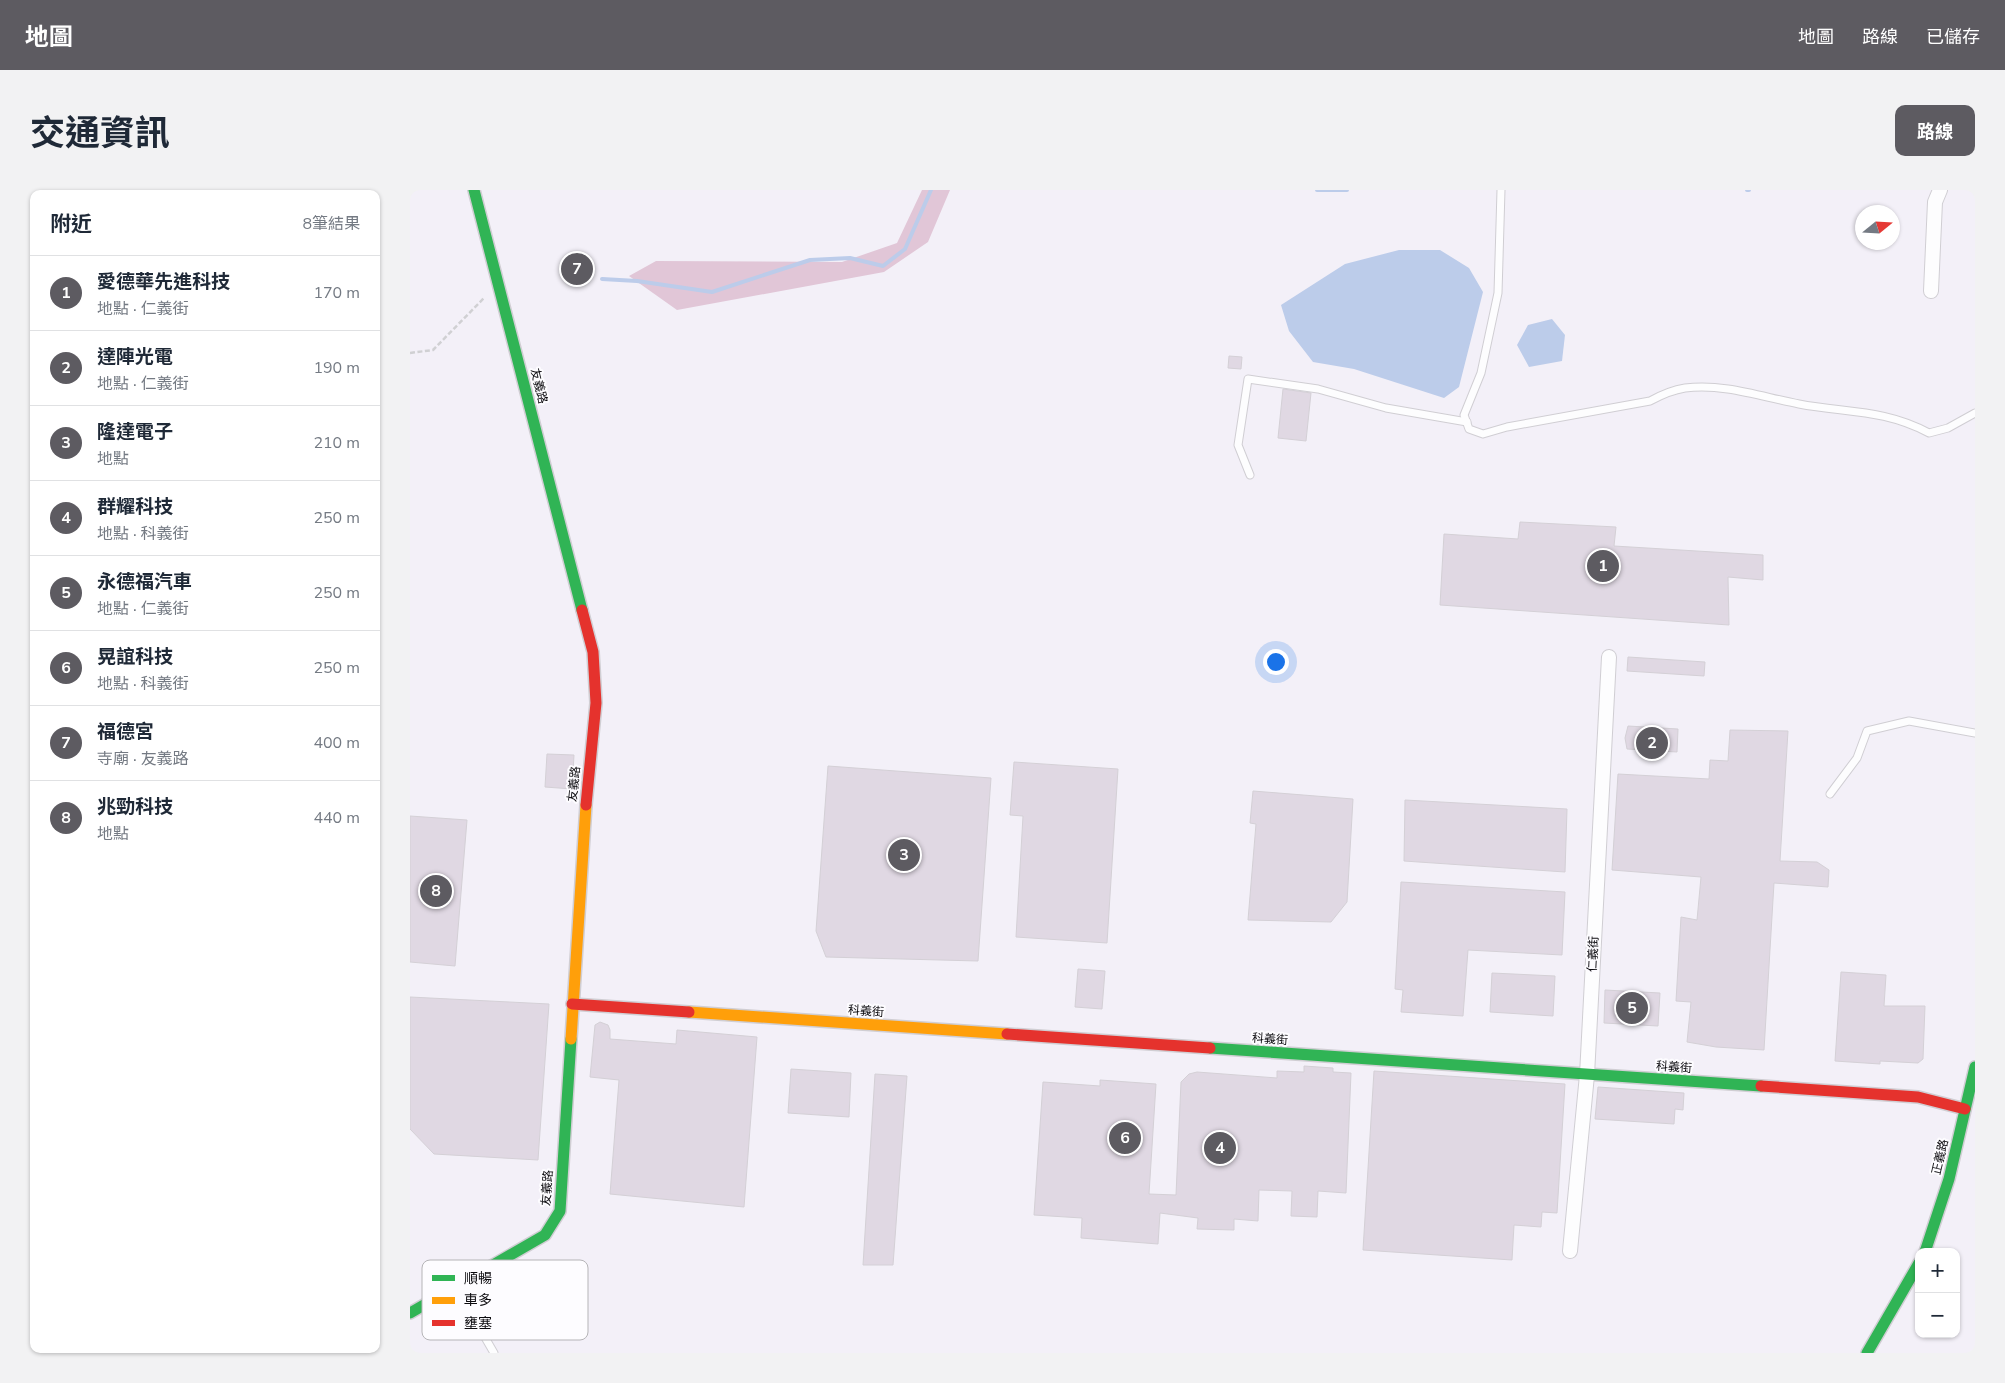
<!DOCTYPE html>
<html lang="zh-TW">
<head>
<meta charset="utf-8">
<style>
  body { margin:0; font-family:"Nunito Sans","Noto Sans TC",sans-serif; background:#f2f2f3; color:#1f2937 }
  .controls { position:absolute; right:15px; bottom:15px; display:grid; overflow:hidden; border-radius:10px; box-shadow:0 1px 4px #0004 }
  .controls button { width:45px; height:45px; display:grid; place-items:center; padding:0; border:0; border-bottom:1px solid #e0e1e3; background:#fff; color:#1f2937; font:25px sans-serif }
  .compass { position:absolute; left:1445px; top:15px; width:45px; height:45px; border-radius:50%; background:#fff; box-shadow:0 1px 4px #0004; rotate:72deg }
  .you { position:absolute; left:865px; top:471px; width:18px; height:18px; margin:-12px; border:4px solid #fff; border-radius:50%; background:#1a73e8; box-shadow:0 0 0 8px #1a73e833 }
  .badge { display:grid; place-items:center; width:32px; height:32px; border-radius:50%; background:#5d5b61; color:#fff; font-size:16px; font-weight:700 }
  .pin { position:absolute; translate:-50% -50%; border:2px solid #fff; box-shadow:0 1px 5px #0006 }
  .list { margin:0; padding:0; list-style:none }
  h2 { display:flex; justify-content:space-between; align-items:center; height:65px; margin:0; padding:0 20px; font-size:21px }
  h2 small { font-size:16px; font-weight:400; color:#747a83 }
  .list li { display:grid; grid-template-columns:32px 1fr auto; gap:15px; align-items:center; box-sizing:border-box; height:75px; padding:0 20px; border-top:1px solid #e0e1e3 }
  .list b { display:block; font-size:19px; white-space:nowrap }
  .list p { margin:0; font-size:16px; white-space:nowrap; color:#747a83 }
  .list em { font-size:16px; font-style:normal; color:#747a83 }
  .map { position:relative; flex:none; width:1565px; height:1163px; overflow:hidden; border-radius:10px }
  header { display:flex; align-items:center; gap:30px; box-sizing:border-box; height:70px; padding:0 25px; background:#5d5b61; color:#fff }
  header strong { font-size:24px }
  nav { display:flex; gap:28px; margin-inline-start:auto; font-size:18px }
  .intro { display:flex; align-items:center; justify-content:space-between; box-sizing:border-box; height:120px; padding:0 30px }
  h1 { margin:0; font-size:35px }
  .button { padding:12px 22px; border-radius:10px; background:#5d5b61; color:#fff; font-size:18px; font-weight:700 }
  main { display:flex; gap:30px; padding:0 30px }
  aside { flex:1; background:#fff; border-radius:10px; box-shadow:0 1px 4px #0004 }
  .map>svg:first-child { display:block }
</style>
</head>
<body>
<header>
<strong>地圖</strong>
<nav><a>地圖</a><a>路線</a><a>已儲存</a></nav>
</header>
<div class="intro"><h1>交通資訊</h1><a class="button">路線</a></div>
<main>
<aside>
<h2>附近<small>8筆結果</small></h2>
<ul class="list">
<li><span class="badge">1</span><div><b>愛德華先進科技</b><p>地點 · 仁義街</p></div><em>170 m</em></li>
<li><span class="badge">2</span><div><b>達陣光電</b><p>地點 · 仁義街</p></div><em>190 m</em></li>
<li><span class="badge">3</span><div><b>隆達電子</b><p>地點</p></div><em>210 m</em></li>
<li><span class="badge">4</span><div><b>群耀科技</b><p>地點 · 科義街</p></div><em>250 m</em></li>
<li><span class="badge">5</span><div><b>永德福汽車</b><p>地點 · 仁義街</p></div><em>250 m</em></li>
<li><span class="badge">6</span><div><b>晃誼科技</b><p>地點 · 科義街</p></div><em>250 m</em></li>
<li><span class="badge">7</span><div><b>福德宮</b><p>寺廟 · 友義路</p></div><em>400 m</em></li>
<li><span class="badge">8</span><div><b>兆勁科技</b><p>地點</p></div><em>440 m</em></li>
</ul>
</aside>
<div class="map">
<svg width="1565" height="1163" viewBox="0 0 1565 1163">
  <rect width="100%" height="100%" fill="#f3f0f8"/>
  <polygon fill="#e1c6d7" points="512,0 540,0 518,52 474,82 267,120 219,86 246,71 432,72 487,53"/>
  <g fill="#bcccea">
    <polygon points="989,60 1030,60 1059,78 1073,102 1049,197 1034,208 944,179 903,172 879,141 871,115 935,74"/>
    <polygon points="1142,129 1155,145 1152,171 1119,177 1107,155 1118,135"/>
  </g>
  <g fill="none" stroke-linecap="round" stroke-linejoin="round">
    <g stroke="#bcccea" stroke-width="4">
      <polyline points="907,0 937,0"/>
      <polyline points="1337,0 1339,0"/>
      <polyline points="192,89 227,91 302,102 400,70 440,68 473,76 495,59 521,0"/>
    </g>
  </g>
  <g fill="#e0d8e3" stroke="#d4d0d6">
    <polygon points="819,166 832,167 831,179 818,178"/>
    <polygon points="873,199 901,203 896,251 868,248"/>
    <polygon points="1110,332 1206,337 1204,356 1353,365 1353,390 1318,387 1319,435 1030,415 1034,344 1108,349"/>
    <polygon points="1218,467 1295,472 1294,486 1217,481"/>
    <polygon points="1218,536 1268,539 1267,562 1217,559 1215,548"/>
    <polygon points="1320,540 1378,541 1370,671 1407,672 1419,680 1418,697 1364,693 1354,860 1306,857 1277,852 1281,812 1266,811 1271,727 1287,730 1291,687 1202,680 1208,584 1299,589 1300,570 1318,571"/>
    <polygon points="137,564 164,565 162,599 135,597"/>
    <polygon points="604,572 708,579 697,753 606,747 613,626 600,625"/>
    <polygon points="418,576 581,588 568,771 416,767 406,741"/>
    <polygon points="843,601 943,609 937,712 921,732 838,730 846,634 840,633"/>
    <polygon points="995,610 1157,619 1155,682 994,671"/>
    <polygon points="0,626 57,630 45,776 0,772"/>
    <polygon points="991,692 1155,702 1152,765 1058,760 1053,826 991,822 993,800 985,799"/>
    <polygon points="668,779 695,781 692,819 665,817"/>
    <polygon points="1431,782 1476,785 1474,816 1515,816 1513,869 1508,873 1470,871 1470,874 1425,871"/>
    <polygon points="1082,783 1145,786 1143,826 1080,822"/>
    <polygon points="1195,800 1250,803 1248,836 1194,833"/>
    <polygon points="0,807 139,814 128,970 24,964 0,939"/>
    <polygon points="190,832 198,835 200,840 200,849 266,854 267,840 347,847 334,1017 200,1004 209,890 180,887 185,835"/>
    <polygon points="894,876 923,878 923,882 941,883 936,1003 908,1001 907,1027 881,1026 882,1001 849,1000 848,1031 824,1029 824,1040 787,1039 788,1028 750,1023 748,1054 671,1048 672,1028 624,1025 633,892 690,896 690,890 746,894 739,1004 766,1005 771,892 779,884 787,882 867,888 867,881 894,882"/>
    <polygon points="381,879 441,883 439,927 378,923"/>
    <polygon points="964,881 1155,894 1147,1023 1132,1022 1131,1037 1104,1035 1102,1070 953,1060"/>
    <polygon points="465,884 497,886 483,1075 453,1075"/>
    <polygon points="1188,897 1274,903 1273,920 1265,919 1264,934 1185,929"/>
  </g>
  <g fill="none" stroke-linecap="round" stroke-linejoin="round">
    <defs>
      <g id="lane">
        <path d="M1091,0L1088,103L1071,183L1054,225L1059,239L1073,244L1097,237L1240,211C1251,205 1262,200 1275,198C1314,193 1352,207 1389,214C1436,223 1474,219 1519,243L1538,238L1565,223"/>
        <polyline points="840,285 828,255 838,189 908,199 976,218 1057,232"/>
        <polyline points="1420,604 1447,568 1457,541 1499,531 1565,543"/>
        <polyline points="47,1099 84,1163"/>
      </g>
      <g id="street">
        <polyline points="1521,101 1525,12 1530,0"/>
        <polyline points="1160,1061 1177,885 1199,467"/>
      </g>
      <g id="fast">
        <polyline points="64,0 172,420"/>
        <polyline points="800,858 1351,896"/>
        <polyline points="1515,1062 1539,989 1565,877"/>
        <polyline points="0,1123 135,1045 150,1021 161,849"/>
        <polyline points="1457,1163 1509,1073"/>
      </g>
      <g id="slow">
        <polyline points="279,822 597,844"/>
        <polyline points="161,849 176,615"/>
      </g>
      <g id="jam">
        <polyline points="172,420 183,462 186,513 176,615"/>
        <polyline points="162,814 279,822"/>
        <polyline points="597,844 800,858"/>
        <polyline points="1351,896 1508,907 1555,919"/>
      </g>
    </defs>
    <use href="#lane" stroke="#d0ced3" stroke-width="9"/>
    <use href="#street" stroke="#d0ced3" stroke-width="16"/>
    <use href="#fast" stroke="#d0ced3" stroke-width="14"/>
    <use href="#slow" stroke="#d0ced3" stroke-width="14"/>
    <use href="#jam" stroke="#d0ced3" stroke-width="14"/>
    <polyline stroke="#d0d0d3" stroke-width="2.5" stroke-dasharray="5 2.5" stroke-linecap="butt" points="0,163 23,160 75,107"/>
    <use href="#lane" stroke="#fdfdfe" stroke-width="7"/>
    <use href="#street" stroke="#fdfdfe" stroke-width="14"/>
    <use href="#fast" stroke="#30b455" stroke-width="11"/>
    <use href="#slow" stroke="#ff9f0a" stroke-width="11"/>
    <use href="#jam" stroke="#e5322d" stroke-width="11"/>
  </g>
  <g text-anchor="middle" stroke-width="4" stroke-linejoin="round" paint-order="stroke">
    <g font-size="12" fill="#0c0b0f" stroke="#fdfcff">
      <text transform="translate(129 196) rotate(76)" y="4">友義路</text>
      <text transform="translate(164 594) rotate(-84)" y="4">友義路</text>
      <text transform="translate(1183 764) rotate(-87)" y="4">仁義街</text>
      <text transform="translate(456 821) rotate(4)" y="4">科義街</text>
      <text transform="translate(860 849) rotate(4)" y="4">科義街</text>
      <text transform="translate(1264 877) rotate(4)" y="4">科義街</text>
      <text transform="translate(1530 967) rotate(-77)" y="4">正義路</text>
      <text transform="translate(137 998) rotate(-86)" y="4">友義路</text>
    </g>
  </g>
  <rect x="12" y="1070" width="166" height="80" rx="8" fill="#fdfcff" stroke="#b5b4b7" stroke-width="1"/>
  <rect x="22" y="1085" width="23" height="6" fill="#30b455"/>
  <rect x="22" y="1107" width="23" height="7" fill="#ff9f0a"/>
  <rect x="22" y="1130" width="23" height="6" fill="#e5322d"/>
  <g font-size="14" fill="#0c0b0f">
    <text x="54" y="1093">順暢</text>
    <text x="54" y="1115">車多</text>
    <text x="54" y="1138">壅塞</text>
  </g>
</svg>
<div class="controls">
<button>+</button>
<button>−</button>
</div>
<svg class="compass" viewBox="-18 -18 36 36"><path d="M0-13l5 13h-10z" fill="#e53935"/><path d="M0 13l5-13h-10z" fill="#747a83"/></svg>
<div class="you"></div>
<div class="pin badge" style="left:1193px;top:376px">1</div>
<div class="pin badge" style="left:1242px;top:553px">2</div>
<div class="pin badge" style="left:494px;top:665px">3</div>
<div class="pin badge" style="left:810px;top:958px">4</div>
<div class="pin badge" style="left:1222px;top:818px">5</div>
<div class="pin badge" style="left:715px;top:948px">6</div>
<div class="pin badge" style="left:167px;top:79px">7</div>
<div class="pin badge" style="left:26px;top:701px">8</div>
</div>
</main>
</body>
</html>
